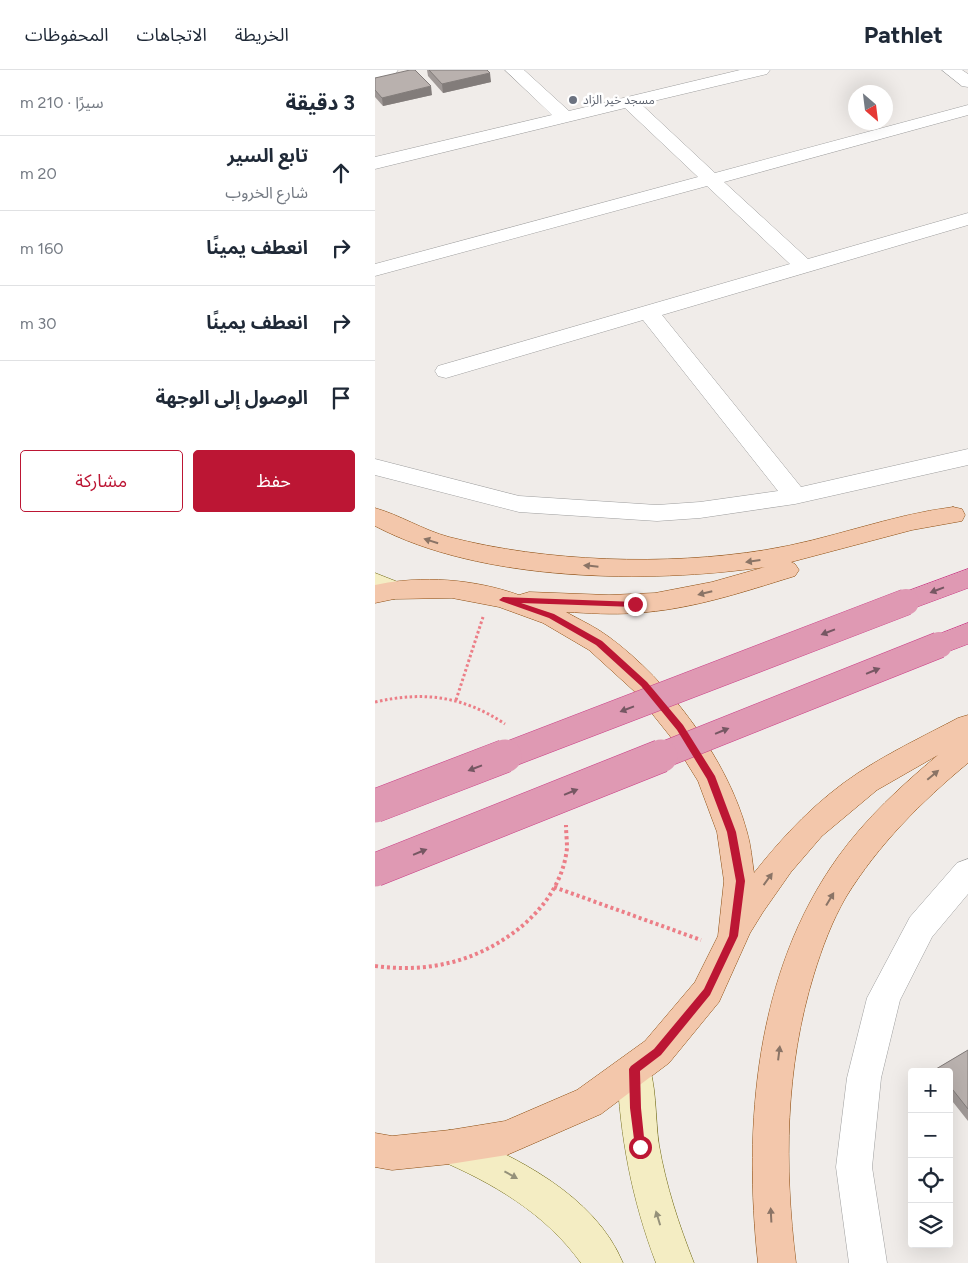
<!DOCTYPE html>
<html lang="ar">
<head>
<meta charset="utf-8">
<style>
  body { margin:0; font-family:Figtree,"Noto Sans Arabic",sans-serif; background:#f6f6f7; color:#1f2937; direction:rtl }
  .controls { position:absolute; right:15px; bottom:15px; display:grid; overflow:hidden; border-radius:5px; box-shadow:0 5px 20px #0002 }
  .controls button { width:45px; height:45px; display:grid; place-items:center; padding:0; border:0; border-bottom:1px solid #e0e1e3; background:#fff; color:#1f2937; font:25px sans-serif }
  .compass { position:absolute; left:473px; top:15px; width:45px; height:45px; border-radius:50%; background:#fff; box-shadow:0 5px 20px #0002; rotate:152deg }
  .stop { position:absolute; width:15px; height:15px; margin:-11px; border:4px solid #bc1634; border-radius:50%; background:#fff }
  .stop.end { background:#bc1634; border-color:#fff; box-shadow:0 1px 5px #0008 }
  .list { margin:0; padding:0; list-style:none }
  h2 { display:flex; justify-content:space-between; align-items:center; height:65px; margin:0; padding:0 20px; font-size:21px }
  h2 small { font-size:16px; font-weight:400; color:#747a83 }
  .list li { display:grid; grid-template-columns:32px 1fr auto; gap:15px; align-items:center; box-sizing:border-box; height:75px; padding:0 20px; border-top:1px solid #e0e1e3 }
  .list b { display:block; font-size:19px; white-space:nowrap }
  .list p { margin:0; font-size:16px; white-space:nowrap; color:#747a83 }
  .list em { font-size:16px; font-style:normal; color:#747a83 }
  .actions { display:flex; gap:10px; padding:15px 20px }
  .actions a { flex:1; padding:11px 0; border:1px solid #bc1634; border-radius:5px; text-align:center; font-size:18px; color:#bc1634 }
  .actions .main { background:#bc1634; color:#fff }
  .icon { flex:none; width:28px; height:28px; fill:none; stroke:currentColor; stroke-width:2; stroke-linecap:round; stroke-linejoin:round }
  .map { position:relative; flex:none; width:593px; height:1193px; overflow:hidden; direction:ltr }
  header { display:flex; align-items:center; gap:30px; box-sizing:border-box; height:70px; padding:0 25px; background:#fff; border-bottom:1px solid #e0e1e3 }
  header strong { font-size:24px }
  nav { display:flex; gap:28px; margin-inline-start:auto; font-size:18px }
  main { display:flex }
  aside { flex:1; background:#fff }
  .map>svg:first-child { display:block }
</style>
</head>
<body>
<header>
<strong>Pathlet</strong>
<nav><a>الخريطة</a><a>الاتجاهات</a><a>المحفوظات</a></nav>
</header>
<main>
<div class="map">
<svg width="593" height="1193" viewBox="0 0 593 1193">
  <rect width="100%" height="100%" fill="#f0ece9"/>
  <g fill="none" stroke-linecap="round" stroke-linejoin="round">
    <defs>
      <g id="street">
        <polygon points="0,0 23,0 20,4 0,8"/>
        <polygon points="130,0 149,0 194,41 365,0 395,0 392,4 266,34 340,103 593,35 593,45 349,112 433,189 593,143 593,155 287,245 426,417 593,379 593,395 420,434 325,448 282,451 144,442 0,405 0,389 144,426 282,435 325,432 403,421 268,250 71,308 63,306 60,301 63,296 415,194 332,116 0,206 0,194 323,107 250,38 0,99 0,87 177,45"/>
        <polygon points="567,0 587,0 593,4 593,17 587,16"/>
        <polygon points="593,789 593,824 557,867 525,930 506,1008 497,1097 512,1193 474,1193 461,1097 472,1008 492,928 535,847 582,793"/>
      </g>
      <g id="secondary">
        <polygon points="0,503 28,514 32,520 28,526 19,529 0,522"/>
        <path d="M259,983L271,988C282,1011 280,1049 284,1075C291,1116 304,1155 319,1193H281C257,1130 245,1067 242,999L247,988Z"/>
        <path d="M75,1060C139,1085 220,1125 248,1193H206C170,1143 118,1113 62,1089L57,1077L62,1065Z"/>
      </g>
      <path id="primary" d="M578,437L587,439L590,445L587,451L537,460L416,492L420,494L424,500L420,506C368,522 315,540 260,543C237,545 214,543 191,542C205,550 221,557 234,567C294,611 353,690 372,762C376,775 377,790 379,803C409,765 442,730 483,703C515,682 549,666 583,648L593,645V693C546,732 503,775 471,827C457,851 447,878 439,904C410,998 409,1096 421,1193H383C368,1055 380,903 463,787C491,748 527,715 563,685L502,720L447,766L416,802L388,842L375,863L344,932L294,993L226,1044L132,1085L75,1094L17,1100L0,1097V1063L17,1066L75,1060L130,1051L202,1020L270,971L320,912L343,866L349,811L342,762L323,711L295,666L259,621L214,580L168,553L124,537L77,528L19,529L0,533V515C47,505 99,509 144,525L154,522L234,525L280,523L337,512L390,497C273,514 106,512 0,456V438C25,445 48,460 74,467C171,492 291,496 390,480C454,470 514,445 578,437Z"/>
      <g id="highway">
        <polygon points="593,499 593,518 531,541 522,539 518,532 522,525"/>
        <polygon points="593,553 593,574 564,585 554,582 550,575 554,568"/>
      </g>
    </defs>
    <use href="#street" stroke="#9e9e9e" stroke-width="1"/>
    <use href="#secondary" stroke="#6f6811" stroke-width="1"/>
    <use href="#primary" stroke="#8d4d10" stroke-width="1"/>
    <use href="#highway" stroke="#c93b85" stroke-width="1"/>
    <g stroke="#ec7e87" stroke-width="3" stroke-dasharray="2.5 2.5" stroke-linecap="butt">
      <polyline points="81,630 108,547"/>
      <path d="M0,632C49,621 88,626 130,654"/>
    </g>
    <g stroke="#ec7e87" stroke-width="4" stroke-dasharray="3 3" stroke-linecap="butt">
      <polyline points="179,817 326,870"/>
      <path d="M0,896C23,899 46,899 69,894C124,883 186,838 192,778C192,771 191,762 191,755"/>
    </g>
    <use href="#street" fill="#fff" fill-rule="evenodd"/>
    <use href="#secondary" fill="#f4edc3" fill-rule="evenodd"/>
    <use href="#primary" fill="#f3c7ab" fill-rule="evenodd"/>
    <use href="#highway" fill="#df99b3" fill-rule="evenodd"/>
    <defs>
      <g id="highway-bridge-far1">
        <polyline points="127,687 531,532"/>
        <polyline points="283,687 564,575"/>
      </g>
      <g id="highway-bridge">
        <polyline points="0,736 130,686"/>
        <polyline points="0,800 286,686"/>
      </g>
    </defs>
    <use href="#highway-bridge-far1" stroke="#c93b85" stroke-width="27" stroke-linecap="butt"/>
    <use href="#highway-bridge" stroke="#c93b85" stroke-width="34" stroke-linecap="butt"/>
    <use href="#highway-bridge-far1" stroke="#df99b3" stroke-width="26"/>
    <use href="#highway-bridge" stroke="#df99b3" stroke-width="33"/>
  </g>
  <g fill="#9f9896">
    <polygon points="52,0 112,0 116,12 68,23 53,6"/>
    <polygon points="0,8 57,25 8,36 0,27"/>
    <polygon points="593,980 593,1051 574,1027 574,1002 561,1002 561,999"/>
  </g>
  <g fill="#827c7a">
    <polygon points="115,3 116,12 68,23 67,14"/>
    <polygon points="56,16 57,25 8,36 7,28"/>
  </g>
  <g fill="#b9b1ae" stroke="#827c7a">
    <polygon points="35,0 40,0 56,16 7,28 0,20 0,8"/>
    <polygon points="54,0 112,0 115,3 67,14"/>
    <polygon points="593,980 593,1039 574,1015 574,1002 563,1002 561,999"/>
  </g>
  <defs><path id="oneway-solid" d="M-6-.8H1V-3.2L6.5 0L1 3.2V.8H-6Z" transform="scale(1.25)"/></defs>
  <g fill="#8a7466">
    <use href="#oneway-solid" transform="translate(56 471) rotate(-162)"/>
    <use href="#oneway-solid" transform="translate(378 491) rotate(172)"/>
    <use href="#oneway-solid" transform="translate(216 496) rotate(-174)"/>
    <use href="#oneway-solid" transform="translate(330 523) rotate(166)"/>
    <use href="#oneway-solid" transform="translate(558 705) rotate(-40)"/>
    <use href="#oneway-solid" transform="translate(393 809) rotate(-54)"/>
    <use href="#oneway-solid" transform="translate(455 829) rotate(-59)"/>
    <use href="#oneway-solid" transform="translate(404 983) rotate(-83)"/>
    <use href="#oneway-solid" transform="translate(396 1145) rotate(-93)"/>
  </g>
  <g fill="#765763">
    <use href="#oneway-solid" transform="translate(562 520) rotate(159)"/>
    <use href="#oneway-solid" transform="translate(453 562) rotate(159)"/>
    <use href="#oneway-solid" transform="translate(498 601) rotate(-22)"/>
    <use href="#oneway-solid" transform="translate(252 639) rotate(159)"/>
    <use href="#oneway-solid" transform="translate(347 661) rotate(-22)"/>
    <use href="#oneway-solid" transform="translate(100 698) rotate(159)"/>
    <use href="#oneway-solid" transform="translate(196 722) rotate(-22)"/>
    <use href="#oneway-solid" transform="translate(45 782) rotate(-22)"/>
  </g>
  <g fill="#95917a">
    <use href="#oneway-solid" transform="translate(136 1105) rotate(29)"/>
    <use href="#oneway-solid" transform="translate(283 1148) rotate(-107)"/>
  </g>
  <polygon fill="#bc1634" points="128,527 262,532 262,536 260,537 146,533 179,544 227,571 272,612 308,655 340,706 361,762 370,811 363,866 335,925 286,985 265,1001 266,1038 270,1077 269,1081 265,1082 261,1081 260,1077 255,1038 254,999 256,996 279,979 329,919 354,866 361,811 352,762 332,709 302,660 266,616 221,575 174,548 126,531 124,530"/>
  <circle fill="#6b7280" stroke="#fff" stroke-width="2" cx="198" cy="30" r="5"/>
  <g text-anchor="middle" stroke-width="5" stroke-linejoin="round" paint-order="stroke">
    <g font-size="12" fill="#5b616d" stroke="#fff" text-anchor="start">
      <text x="208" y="34">مسجد خير الزاد</text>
    </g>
  </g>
</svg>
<div class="controls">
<button>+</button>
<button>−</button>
<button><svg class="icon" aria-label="locate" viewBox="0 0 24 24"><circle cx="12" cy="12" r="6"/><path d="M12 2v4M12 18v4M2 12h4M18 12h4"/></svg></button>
<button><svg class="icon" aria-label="layers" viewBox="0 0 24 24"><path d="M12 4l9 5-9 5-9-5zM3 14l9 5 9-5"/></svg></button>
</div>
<svg class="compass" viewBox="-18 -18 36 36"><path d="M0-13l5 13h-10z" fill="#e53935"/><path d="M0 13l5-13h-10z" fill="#747a83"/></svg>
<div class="stop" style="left:265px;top:1077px"></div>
<div class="stop end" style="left:260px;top:534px"></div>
</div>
<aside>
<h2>3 دقيقة<small>سيرًا · 210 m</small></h2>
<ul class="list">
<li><svg class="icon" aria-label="ahead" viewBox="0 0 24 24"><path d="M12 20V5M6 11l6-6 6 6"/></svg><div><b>تابع السير</b><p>شارع الخروب</p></div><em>20 m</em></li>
<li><svg class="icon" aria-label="right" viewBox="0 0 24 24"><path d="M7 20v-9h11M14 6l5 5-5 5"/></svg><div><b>انعطف يمينًا</b></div><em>160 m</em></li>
<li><svg class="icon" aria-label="right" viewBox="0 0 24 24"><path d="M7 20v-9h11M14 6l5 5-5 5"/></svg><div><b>انعطف يمينًا</b></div><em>30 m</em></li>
<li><svg class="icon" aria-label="arrive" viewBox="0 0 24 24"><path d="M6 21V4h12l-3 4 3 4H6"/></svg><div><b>الوصول إلى الوجهة</b></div></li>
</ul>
<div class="actions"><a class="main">حفظ</a><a>مشاركة</a></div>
</aside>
</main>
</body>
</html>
